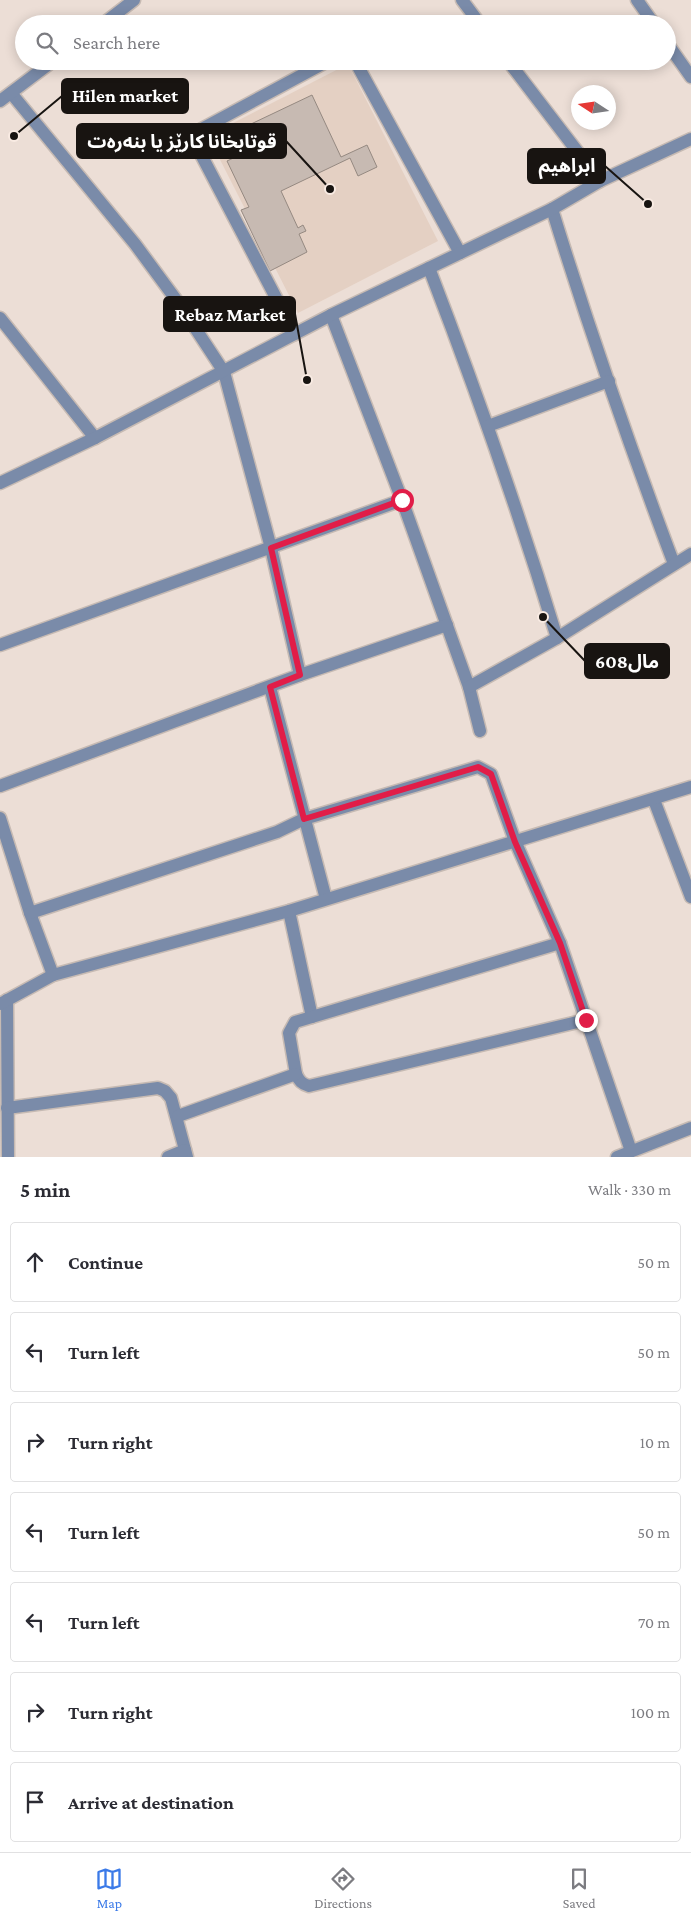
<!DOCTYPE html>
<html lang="en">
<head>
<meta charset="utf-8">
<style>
  body { margin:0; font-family:"Crimson Pro","Noto Sans Arabic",serif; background:#f7f7f7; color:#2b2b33 }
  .compass { position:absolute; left:571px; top:85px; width:45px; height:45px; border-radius:50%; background:#fff; box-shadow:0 2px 12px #0003; rotate:282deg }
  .stop { position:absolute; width:15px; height:15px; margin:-11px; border:4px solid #e11d48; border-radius:50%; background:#fff }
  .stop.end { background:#e11d48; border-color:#fff; box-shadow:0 1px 5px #0008 }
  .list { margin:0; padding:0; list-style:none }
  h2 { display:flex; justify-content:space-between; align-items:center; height:65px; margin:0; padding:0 20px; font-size:21px }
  h2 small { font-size:16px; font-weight:400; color:#7c7c81 }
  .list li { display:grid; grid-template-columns:32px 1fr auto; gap:15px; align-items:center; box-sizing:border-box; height:80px; margin:0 10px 10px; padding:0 10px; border:1px solid #e1e1e2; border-radius:5px }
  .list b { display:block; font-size:19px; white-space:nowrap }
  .list em { font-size:16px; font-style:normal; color:#7c7c81 }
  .icon { flex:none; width:28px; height:28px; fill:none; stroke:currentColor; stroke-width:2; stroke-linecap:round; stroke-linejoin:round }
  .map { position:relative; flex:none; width:691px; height:1157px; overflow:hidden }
  .search { position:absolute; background:#fff; box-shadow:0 2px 12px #0003; left:15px; right:15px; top:15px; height:55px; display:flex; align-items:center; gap:12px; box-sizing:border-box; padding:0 18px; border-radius:28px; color:#7c7c81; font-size:19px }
  .sheet { height:695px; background:#fff }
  nav { display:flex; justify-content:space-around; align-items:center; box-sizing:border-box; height:70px; border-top:1px solid #e1e1e2; background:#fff; font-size:14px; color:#7c7c81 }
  nav a { display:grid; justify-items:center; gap:2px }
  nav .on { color:#3b7ae8 }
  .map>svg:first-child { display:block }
</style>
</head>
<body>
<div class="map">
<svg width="691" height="1157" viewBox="0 0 691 1157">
  <rect width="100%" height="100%" fill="#ecded6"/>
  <polygon fill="#e4d0c3" points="348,64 438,241 298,313 208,136"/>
  <polygon fill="#c7bab2" stroke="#958981" points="312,95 341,157 367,145 377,167 358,176 350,158 281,191 298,228 303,225 306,231 299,234 307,252 270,271 241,210 249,207 227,161 261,145 251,124"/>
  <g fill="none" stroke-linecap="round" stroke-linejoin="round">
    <defs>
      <g id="minor">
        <polyline points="462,0 480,24"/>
        <polyline points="637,0 654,24"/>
        <polyline points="103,24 134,0"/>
        <polyline points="667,43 691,77"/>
        <polyline points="355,61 460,253"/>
        <polyline points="508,61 600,181"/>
        <polyline points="11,93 135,244 180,305 224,372 271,548 300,675"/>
        <polyline points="0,101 53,61"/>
        <path d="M552,209C589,329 630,447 674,564"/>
        <path d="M429,268C476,390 519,513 557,638"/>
        <polyline points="331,315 402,500 469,687 480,731"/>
        <polyline points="0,318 95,438"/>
        <polyline points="295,334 195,143 194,136 196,132 328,61"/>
        <polyline points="488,426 609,381"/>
        <polyline points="0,483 95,438 331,315 552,209 600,181 691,139"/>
        <polyline points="0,645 402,500"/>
        <polyline points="270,687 326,899"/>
        <polyline points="469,687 557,638 691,554"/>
        <polyline points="0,786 300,675 447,625"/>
        <polyline points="654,800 691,897"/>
        <polyline points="0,818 30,913 53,975"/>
        <polyline points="289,911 312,1017"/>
        <polyline points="30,913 277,832 304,819 478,767 491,774 515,841 560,943 631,1151"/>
        <path d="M560,943L295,1022L289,1033L296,1074C299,1081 302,1084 309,1086L586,1020"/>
        <polyline points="7,1000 8,1157"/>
        <polyline points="0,1004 53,975 289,911 691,787"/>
        <polyline points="7,1108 158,1088 165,1091 171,1098 187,1157"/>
        <polyline points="178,1116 296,1074"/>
        <polyline points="168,1157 185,1150"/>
        <polyline points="617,1157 691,1128"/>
      </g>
    </defs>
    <use href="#minor" stroke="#c6bab3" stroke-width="15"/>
    <use href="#minor" stroke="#7a8ba9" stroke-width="12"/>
  </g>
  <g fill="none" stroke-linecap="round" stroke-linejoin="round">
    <polyline stroke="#e11d48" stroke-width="6" points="402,500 271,548 300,675 270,687 304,819 478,767 491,774 515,842 560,943 586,1020"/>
  </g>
  <path fill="none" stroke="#181411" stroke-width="2" d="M14 136L62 96M330 189L286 141M648 204L605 166M307 380L295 314M543 617L585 661"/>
  <g fill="#181411" stroke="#f9ebe3" stroke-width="2">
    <circle cx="14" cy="136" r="5"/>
    <circle cx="330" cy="189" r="5"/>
    <circle cx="648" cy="204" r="5"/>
    <circle cx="307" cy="380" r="5"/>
    <circle cx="543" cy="617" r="5"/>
  </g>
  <g fill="#181411" stroke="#181411" stroke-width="2">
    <rect x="62" y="79" width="126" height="34" rx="5"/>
    <rect x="77" y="124" width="209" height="34" rx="5"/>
    <rect x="528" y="149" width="77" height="34" rx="5"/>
    <rect x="164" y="297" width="131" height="34" rx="5"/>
    <rect x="585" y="644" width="84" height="34" rx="5"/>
  </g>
  <g font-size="19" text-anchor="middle" font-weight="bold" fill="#fff">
    <text x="125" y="102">Hilen market</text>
    <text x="182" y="148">قوتابخانا کارێز یا بنەرەت</text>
    <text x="567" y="172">ابراهيم</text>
    <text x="230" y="321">Rebaz Market</text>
    <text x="627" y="668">مال608</text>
  </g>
</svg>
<svg class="compass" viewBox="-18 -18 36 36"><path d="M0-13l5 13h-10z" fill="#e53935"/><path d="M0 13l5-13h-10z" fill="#7c7c81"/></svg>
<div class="stop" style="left:402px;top:500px"></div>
<div class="stop end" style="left:586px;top:1020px"></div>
<div class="search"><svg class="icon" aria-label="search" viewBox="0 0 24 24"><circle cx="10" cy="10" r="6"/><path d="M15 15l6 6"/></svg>Search here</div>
</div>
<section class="sheet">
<h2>5 min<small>Walk · 330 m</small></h2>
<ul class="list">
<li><svg class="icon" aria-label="ahead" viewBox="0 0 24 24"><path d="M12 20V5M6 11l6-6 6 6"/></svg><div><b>Continue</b></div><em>50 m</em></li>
<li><svg class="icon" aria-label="left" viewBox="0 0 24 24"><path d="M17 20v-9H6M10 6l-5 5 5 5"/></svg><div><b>Turn left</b></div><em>50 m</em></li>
<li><svg class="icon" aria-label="right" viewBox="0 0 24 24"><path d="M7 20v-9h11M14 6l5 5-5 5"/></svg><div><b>Turn right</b></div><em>10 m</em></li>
<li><svg class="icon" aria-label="left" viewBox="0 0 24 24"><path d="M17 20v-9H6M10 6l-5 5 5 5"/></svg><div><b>Turn left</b></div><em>50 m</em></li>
<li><svg class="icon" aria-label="left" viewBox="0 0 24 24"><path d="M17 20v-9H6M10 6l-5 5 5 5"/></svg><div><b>Turn left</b></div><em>70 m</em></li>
<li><svg class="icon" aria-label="right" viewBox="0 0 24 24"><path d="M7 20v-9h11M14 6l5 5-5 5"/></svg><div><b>Turn right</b></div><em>100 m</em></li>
<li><svg class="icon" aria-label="arrive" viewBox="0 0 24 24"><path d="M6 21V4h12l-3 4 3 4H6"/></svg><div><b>Arrive at destination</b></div></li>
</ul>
</section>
<nav>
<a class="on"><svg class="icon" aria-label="map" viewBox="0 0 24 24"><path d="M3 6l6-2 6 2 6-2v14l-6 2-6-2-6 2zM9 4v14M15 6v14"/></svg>Map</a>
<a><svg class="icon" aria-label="directions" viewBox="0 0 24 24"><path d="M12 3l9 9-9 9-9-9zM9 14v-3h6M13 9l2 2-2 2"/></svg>Directions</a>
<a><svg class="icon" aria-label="saved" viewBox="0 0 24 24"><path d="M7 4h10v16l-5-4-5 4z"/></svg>Saved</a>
</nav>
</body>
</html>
